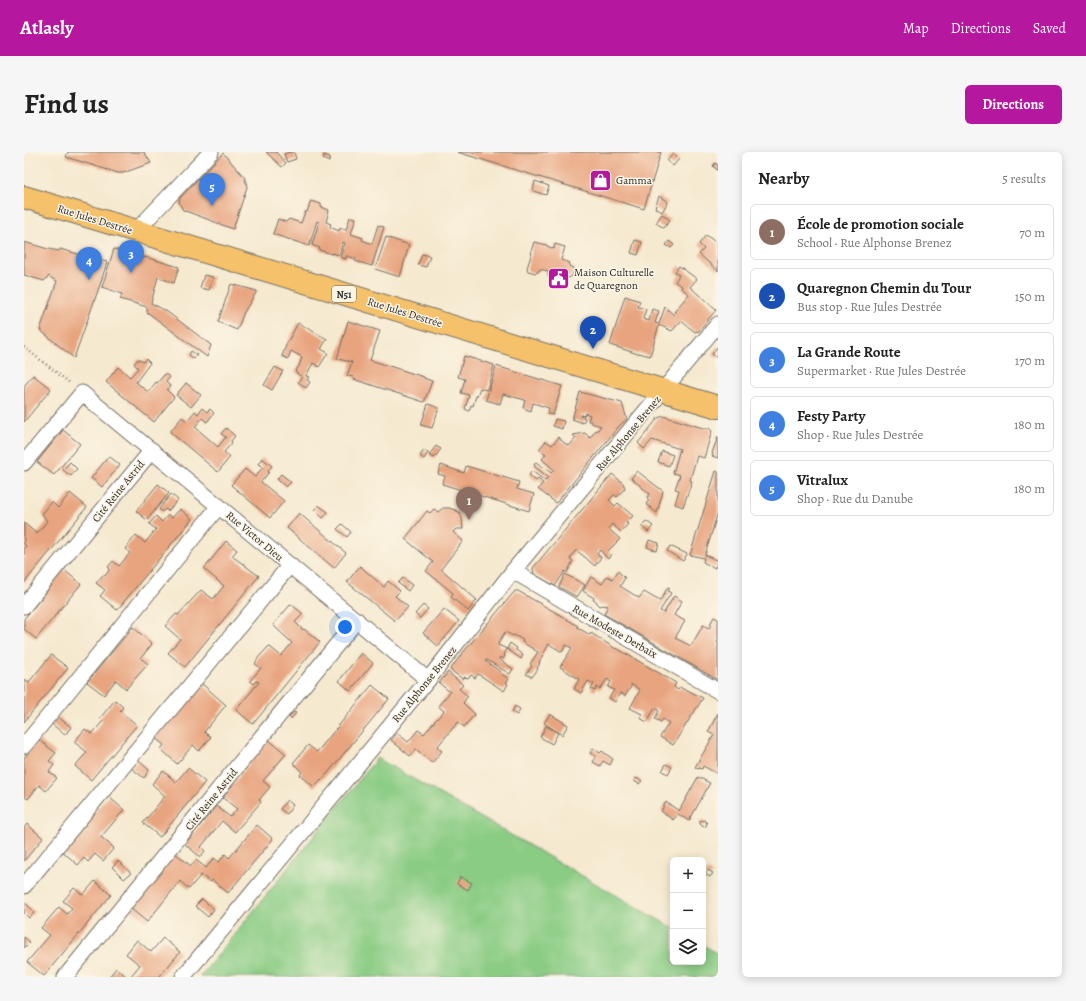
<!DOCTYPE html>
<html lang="en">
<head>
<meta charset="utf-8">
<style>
  body { margin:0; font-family:Alegreya,serif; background:#f6f6f6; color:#222 }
  .controls { position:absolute; right:12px; bottom:12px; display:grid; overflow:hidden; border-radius:6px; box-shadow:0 2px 10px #0003 }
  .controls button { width:36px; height:36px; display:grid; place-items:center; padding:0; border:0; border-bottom:1px solid #e0e0e0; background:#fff; color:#222; font:20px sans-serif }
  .you { position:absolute; left:321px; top:475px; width:14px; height:14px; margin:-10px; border:3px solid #fff; border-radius:50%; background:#1a73e8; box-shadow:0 0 0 6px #1a73e833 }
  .badge { display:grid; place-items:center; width:26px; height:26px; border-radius:50%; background:#b5179e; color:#fff; font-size:13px; font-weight:700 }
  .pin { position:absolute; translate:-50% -33px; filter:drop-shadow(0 1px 2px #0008) }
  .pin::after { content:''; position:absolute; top:21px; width:14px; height:12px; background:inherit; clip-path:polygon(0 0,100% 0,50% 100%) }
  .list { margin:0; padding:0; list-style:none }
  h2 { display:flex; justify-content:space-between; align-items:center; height:52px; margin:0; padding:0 16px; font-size:17px }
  h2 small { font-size:13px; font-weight:400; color:#767676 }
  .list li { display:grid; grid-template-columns:26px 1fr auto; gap:12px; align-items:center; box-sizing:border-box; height:56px; margin:0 8px 8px; padding:0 8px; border:1px solid #e0e0e0; border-radius:6px }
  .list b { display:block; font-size:15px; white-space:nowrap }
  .list p { margin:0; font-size:13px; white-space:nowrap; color:#767676 }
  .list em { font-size:13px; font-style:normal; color:#767676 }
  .icon { flex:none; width:22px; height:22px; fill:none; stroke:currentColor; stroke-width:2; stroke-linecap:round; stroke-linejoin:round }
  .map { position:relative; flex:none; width:694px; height:825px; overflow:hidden; border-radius:6px }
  header { display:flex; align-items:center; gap:24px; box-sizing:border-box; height:56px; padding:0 20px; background:#b5179e; color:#fff }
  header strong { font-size:19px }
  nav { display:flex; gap:22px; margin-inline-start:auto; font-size:14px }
  .intro { display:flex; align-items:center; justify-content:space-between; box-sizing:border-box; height:96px; padding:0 24px }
  h1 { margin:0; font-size:28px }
  .button { padding:10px 18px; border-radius:6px; background:#b5179e; color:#fff; font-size:14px; font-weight:700 }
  main { display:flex; gap:24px; padding:0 24px }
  aside { flex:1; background:#fff; border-radius:6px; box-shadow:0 2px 10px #0003 }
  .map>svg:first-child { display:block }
</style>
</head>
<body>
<header>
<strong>Atlasly</strong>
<nav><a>Map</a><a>Directions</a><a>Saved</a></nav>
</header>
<div class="intro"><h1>Find us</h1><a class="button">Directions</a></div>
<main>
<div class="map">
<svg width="694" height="825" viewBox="0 0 694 825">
  <rect width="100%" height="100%" fill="#fcf5e5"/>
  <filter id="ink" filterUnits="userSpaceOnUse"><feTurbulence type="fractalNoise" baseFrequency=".025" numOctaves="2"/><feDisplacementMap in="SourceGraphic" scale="8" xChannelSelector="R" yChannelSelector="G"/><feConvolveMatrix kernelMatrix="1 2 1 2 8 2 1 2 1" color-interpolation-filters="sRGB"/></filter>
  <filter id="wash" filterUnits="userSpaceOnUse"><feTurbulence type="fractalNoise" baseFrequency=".012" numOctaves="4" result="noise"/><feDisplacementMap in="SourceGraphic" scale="16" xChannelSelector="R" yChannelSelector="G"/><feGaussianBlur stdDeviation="0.9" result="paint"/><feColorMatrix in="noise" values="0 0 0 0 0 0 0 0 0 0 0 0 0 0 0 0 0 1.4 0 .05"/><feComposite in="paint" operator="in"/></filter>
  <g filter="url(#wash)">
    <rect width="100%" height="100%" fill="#f5e9cf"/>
    <polygon fill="#8acc84" stroke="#5a7c58" points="353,606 649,776 649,810 679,810 679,793 694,802 694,825 176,825"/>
    <g id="blocks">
      <g fill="#e8a47f">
        <polygon points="44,0 120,0 127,11 99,21 94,21 42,5"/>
        <polygon points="242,0 252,0 262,11 258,15"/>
        <polygon points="266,0 270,0 272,7 263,10 260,2"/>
        <polygon points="433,0 637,0 620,57"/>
        <polygon points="199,1 221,26 223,35 209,77 159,58 155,51 156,46"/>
        <polygon points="649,2 655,7 649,14 643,9"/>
        <polygon points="300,3 306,5 305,10 299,7"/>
        <polygon points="691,11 694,13 694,19 689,14"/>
        <polygon points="511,29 525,34 522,43 509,39"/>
        <polygon points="635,44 644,50 638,60 631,56"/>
        <polygon points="287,49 297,52 297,55 305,58 302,70 307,72 306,75 315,79 316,76 322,78 326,65 332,66 327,82 339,86 338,88 348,92 354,73 360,75 348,114 331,109 332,107 324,104 322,104 322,107 316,105 321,91 319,90 315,103 308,101 308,102 295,98 296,96 288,93 295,70 293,69 285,94 249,82 254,67 262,70 265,67 277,71 281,60 283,60"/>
        <polygon points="638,62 646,68 640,76 632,71"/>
        <polygon points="682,83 694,92 694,119 675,102 680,97 675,92"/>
        <polygon points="362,85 385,93 376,125 351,117"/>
        <polygon points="611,88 618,90 614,103 607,101"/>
        <polygon points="645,89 650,93 647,96 642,93"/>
        <polygon points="0,90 24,97 35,99 36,97 83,110 77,130 50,206 16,178 33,129 27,126 25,124 20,129 0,123"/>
        <polygon points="510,90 523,93 523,94 530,97 531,92 541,95 537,108 546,111 545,114 549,116 550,119 549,123 545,126 530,121 529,124 527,125 524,124 524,119 516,117 514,120 511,121 504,119 503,116 508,100 507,99"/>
        <polygon points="90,97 120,106 121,105 155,115 150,131 134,125 127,151 142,159 187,193 183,205 123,160 123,155 96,147 98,142 78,135"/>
        <polygon points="398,102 406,104 402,115 394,113"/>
        <polygon points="655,114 673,127 666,135 692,158 674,180 673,179 671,180 657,169 648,179 635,173 626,204 615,201 614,202 586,193 601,144 616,149 614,155 622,157 619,167 625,169 628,157 635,159 631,171 635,172 641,155 650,163 652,161 650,160 665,142 657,136 658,134 651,130 655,123 651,120"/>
        <polygon points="180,123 189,125 185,138 176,136"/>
        <polygon points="207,132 233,139 220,160 213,178 194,170"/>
        <polygon points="324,169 356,179 346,208 400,225 400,226 408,229 401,248 400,250 329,227 330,225 323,224 328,210 313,207"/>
        <polygon points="274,171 303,187 297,197 304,201 295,215 289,211 282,224 285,225 283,228 286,230 282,236 274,230 278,225 271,220 275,214 278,205 267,199 264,207 258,204 263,191"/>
        <polygon points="694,194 694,207 688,202"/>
        <polygon points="167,199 173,203 170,207 165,203"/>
        <polygon points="440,204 470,213 463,238 456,236 453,244 452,244 449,254 447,253 445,259 441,257 445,243 437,241 441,227 434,225"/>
        <polygon points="114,207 119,210 122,207 126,211 112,230 124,240 132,230 133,231 141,222 146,225 142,230 146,234 143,238 150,245 130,270 82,230 94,215 106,225 114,216 110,212"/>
        <polygon points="472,214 538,234 529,263 523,262 525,256 509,251 507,259 499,256 501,248 479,242 476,252 462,248"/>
        <polygon points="251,215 259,219 248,238 240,233"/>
        <polygon points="9,223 27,237 0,270 0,234"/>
        <polygon points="162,231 177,243 167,255 152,243"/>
        <polygon points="556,240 598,251 603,267 596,273 532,351 514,337 519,331 514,327 512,329 505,323 508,319 521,329 524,325 511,315 511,314 510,313 512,310 527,321 530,318 518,307 522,302 515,297 522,289 528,293 535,285 539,290 545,294 552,286 549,283 561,281 566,286 572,278 574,278 577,274 567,271 567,269 564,269 566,263 561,261 560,264 557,263 556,264 561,266 559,271 548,267"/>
        <polygon points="404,252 415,256 408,276 397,273"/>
        <polygon points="178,256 183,260 186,257 190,261 183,270 178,266 171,275 194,295 202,285 197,282 202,276 211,284 207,289 208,291 200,300 206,305 194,320 146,280 158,265 163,269 171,259 174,262"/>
        <polygon points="639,264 679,276 685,276 688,279 680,306 673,304 666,328 668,329 659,355 651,352 655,338 651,337 656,323 649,321 656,297 628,288 620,297 614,291 634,266"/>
        <polygon points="531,267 540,269 538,277 529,274"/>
        <polygon points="39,278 56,292 30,323 13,310"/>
        <polygon points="694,285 694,306 688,304 689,302 688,301"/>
        <polygon points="412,294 417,297 410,306 405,303"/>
        <polygon points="400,298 404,301 400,307 396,304"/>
        <polygon points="638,299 649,303 645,314 634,310"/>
        <polygon points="85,304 96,313 78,335 67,326"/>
        <polygon points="238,306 248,314 244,319 245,320 237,330 260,349 246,366 207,333 221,317 231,325 239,315 234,312"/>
        <polygon points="46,310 53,317 47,324 39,318"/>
        <polygon points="417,313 440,321 442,314 495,330 493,337 510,342 505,359 418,332 421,324 414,322"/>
        <polygon points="613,319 639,339 633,361 622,352 625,348 623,346 626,342 607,326"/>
        <polygon points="692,319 694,320 694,360 681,403 694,409 691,416 679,410 680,406 666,403"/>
        <polygon points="257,322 267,330 262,335 253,327"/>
        <polygon points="588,322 599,331 601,336 593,345 590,343 585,348 591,354 594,351 609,364 602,371 604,372 597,380 588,372 585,377 596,387 584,399 587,402 584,407 576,398 573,402 577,405 571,414 566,410 562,406 553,399 551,399 546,407 549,409 543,421 541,419 531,434 510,422 509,416"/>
        <polygon points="134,332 145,341 123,368 112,359"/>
        <polygon points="46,341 63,355 0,431 0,397 2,394 0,392 0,371 13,382 23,369 18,362 28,350 34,356"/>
        <polygon points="147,342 154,348 144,359 141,357 138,360 135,357"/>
        <polygon points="294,353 304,360 299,366 290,358"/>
        <polygon points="419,356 425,356 431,358 436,361 438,367 439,377 432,377 429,380 439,389 417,417 453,448 444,459 427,445 429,441 402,419 409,410 381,387 403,359 406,361 410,357 414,360"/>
        <polygon points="156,357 168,367 93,458 76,444 81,438 72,431 79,423 81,424 86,417 84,415 89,409 95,414 106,401 101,397 112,383 121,391 132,377 125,372 132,364 138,370 144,363 148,366"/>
        <polygon points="275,361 322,401 310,416 263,376"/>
        <polygon points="622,369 629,374 624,380 617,374"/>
        <polygon points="318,372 327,380 323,385 313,377"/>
        <polygon points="625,388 635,391 633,399 623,395"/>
        <polygon points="202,389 213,398 208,404 235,424 161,515 144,501 156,487 141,474 152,462 154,463 177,438 189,447 200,434 180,417"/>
        <polygon points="646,394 663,402 659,409 643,399"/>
        <polygon points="336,414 360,435 364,429 376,439 371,444 384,455 371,469 323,430"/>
        <polygon points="40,418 57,432 12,487 0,477 0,467"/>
        <polygon points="594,419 601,426 596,434 615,446 620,440 636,449 644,435 646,436 644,439 647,441 636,459 640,461 650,444 658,449 650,463 661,469 651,486 667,494 679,473 685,476 687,473 686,472 690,465 694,467 694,487 693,490 694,490 694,528 580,462 584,454 582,453 582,454 579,453 576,454 573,451 572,449 569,448 570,446 559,439 567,425 578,432 583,424 589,427"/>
        <polygon points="541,422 561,433 553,445 535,435"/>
        <polygon points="379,426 388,433 384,439 374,431"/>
        <polygon points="491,439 494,439 536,463 554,474 553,475 566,483 567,481 592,497 592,496 652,531 650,535 654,538 656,535 664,540 665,539 679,546 649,593 636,585 645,571 639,567 637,570 631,567 635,559 631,556 623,570 616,566 618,562 606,556 616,538 607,532 607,535 601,544 596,541 591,550 585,546 590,538 584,535 587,530 583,527 576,537 573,535 571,539 567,537 570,532 564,529 557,541 550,537 555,527 536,515 548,496 542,493 538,500 525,492 516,508 515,513 513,516 514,517 508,525 502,522 508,514 506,512 514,500 498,490 499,488 490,483 489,484 481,480 474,491 475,492 474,493 483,497 480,503 481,504 479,507 476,505 475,507 489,517 486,522 463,508 461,509 477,520 476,521 485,527 482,531 484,532 480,539 454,522 451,526 447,523 444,526 441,525 439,527 426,518 437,503"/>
        <polygon points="267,452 279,462 271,470 279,478 280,477 296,490 229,572 212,558 235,530 232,529 230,532 226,529 237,516 231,512 234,506 245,494 257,504 268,491 249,473"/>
        <polygon points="399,453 404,457 396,466 391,462"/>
        <polygon points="420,457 435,469 414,494 399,481"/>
        <polygon points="109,475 125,489 128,492 117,506 124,512 102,537 92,528 80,543 63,530"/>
        <polygon points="486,491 493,496 492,498 499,503 497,507 483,497"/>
        <polygon points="337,501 349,511 326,539 315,529"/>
        <polygon points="27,503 44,516 0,570 0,527 5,530"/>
        <polygon points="424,520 439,533 435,537 444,544 439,551 451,562 440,575 434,570 413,595 418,599 408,611 392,597 386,604 367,588 373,581 384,590 394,578 400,582 410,570 420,559 414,554 426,540 415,531"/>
        <polygon points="177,531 202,553 180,580 187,585 175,599 169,593 153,612 137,597 140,593 131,586"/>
        <polygon points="348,533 365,547 298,628 297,627 290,635 276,623 278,620 269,611 284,593 293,600"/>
        <polygon points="91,548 99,555 96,559 113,573 67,628 51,614 63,600 50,590 61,577 68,582 79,569 76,566"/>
        <polygon points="491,554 496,557 493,563 488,560"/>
        <polygon points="270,560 272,561 267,567 265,565"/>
        <polygon points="694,561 694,622 679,614 678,617 675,616 674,617 671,615 690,583 684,580"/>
        <polygon points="526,562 544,573 538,583 520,571"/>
        <polygon points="34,565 47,575 41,583 28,572"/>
        <polygon points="522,574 534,581 528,592 516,585"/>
        <polygon points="15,588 32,601 25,609 30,613 25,620 33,626 22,639 15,633 4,647 1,645 0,646 0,606"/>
        <polygon points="245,588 262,602 239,629 246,635 235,648 237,650 211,680 198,669 177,695 181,699 176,705 161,692 192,654 206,665 213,657 199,646 201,644 200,643"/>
        <polygon points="569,596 576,601 578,599 589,607 586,613 579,609 576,614 569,610 572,604 566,601"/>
        <polygon points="114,608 125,618 120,626 107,616"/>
        <polygon points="642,612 648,615 644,622 638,619"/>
        <polygon points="164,616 181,630 136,685 119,671 141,644 128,632 139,619 152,630"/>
        <polygon points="674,625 686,631 665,669 654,662 649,668 637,659 642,650 655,659"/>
        <polygon points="612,626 618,629 615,632 610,629"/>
        <polygon points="84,644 100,658 77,685 90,696 79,709 71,702 64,710 60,706 54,713 38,699"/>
        <polygon points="263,648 269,653 263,662 256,657"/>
        <polygon points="680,668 683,671 682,674 679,675 676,672 676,669"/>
        <polygon points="3,672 19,686 0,709 0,676"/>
        <polygon points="233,673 249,687 204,741 188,728 187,730 177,723 165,737 156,729 123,770 106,756 151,701 167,714 172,708 182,716 190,706 195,710 201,702 205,706"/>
        <polygon points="94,709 107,721 100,727 88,715"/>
        <polygon points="684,718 689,721 686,725 681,722"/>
        <polygon points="436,725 448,731 444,738 433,732"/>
        <polygon points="71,729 87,743 20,824 3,810 26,783 17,776 35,755 43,762 48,756 39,749 50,736 59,743"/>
        <polygon points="178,747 190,757 184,765 171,754"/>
        <polygon points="0,750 11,760 5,766 0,761"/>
        <polygon points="0,785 6,790 0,796"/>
        <polygon points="139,786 156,800 135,825 106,825 116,813 102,802 113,788 127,800"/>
        <polygon points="92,816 103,825 85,825"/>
      </g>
    </g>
  </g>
  <g filter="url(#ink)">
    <use href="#blocks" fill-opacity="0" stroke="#726e64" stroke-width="1"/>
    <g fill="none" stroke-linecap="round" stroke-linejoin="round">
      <defs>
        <g id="minor">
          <polyline points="112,79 187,0"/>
          <polyline points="0,311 58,241 404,528"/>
          <polyline points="489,419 694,539"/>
          <polyline points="0,454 128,298"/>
          <polyline points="0,594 195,354"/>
          <polyline points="0,734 266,413"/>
          <polyline points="41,825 333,468"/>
          <polyline points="159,825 404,528 489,419 694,172"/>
        </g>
        <polyline id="primary" points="0,45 694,255"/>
      </defs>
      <use href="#minor" stroke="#726e64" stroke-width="17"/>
      <use href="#primary" stroke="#726e64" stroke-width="24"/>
      <polyline stroke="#726e64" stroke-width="2.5" stroke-dasharray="1 3" stroke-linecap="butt" points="0,195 47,232"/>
      <use href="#minor" stroke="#fff" stroke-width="15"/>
      <use href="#primary" stroke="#f5c16b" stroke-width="22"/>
    </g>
  </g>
  <defs>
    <symbol id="shop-square" viewBox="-11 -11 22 22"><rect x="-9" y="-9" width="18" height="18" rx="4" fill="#b5179e" stroke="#fcf5e5"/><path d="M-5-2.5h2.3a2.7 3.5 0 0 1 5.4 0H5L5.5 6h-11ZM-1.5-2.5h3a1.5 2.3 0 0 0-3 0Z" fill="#fff"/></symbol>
    <symbol id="civic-square" viewBox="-11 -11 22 22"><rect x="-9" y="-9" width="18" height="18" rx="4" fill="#b5179e" stroke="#fcf5e5"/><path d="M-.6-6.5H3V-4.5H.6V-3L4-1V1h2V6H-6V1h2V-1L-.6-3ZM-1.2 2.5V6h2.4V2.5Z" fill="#fff"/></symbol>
  </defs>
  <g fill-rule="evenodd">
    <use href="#shop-square" x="564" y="16" width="25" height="25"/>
    <use href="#civic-square" x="522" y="114" width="25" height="25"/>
  </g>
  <g text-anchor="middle" stroke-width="3" stroke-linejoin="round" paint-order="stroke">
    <rect fill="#fcf5e5" stroke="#6a6863" stroke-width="1" x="308" y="134" width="24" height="16" rx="3"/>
    <g font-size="10" font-weight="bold" fill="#2b2b2b">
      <text x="320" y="146">N51</text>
    </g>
    <g font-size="11" fill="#2b2b2b" stroke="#fcf5e5" text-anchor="start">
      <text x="592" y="32">Gamma</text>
      <text x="550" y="124">Maison Culturelle<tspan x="550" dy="13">de Quaregnon</tspan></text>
    </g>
    <g font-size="11" fill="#2b2b2b" stroke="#fcf5e5">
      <text transform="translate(71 67) rotate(17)" y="4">Rue Jules Destrée</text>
      <text transform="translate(381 160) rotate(17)" y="4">Rue Jules Destrée</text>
      <text transform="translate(604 281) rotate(-50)" y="4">Rue Alphonse Brenez</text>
      <text transform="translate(94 339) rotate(-51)" y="4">Cité Reine Astrid</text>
      <text transform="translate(231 384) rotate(40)" y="4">Rue Victor Dieu</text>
      <text transform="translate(591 479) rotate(30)" y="4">Rue Modeste Derbaix</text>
      <text transform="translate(400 532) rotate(-51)" y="4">Rue Alphonse Brenez</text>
      <text transform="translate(187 647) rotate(-51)" y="4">Cité Reine Astrid</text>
    </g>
  </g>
</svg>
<div class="controls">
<button>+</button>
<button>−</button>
<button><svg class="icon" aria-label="layers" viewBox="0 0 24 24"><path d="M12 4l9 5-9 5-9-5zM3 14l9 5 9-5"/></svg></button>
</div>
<div class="you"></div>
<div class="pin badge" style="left:445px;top:368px;background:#8d6e63">1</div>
<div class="pin badge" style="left:569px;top:197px;background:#1a4fb4">2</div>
<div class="pin badge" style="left:107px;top:121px;background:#3f7fe0">3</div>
<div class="pin badge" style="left:65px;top:128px;background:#3f7fe0">4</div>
<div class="pin badge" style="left:188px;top:54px;background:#3f7fe0">5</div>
</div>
<aside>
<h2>Nearby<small>5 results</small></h2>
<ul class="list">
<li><span class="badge" style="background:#8d6e63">1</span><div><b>École de promotion sociale</b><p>School · Rue Alphonse Brenez</p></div><em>70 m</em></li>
<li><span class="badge" style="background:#1a4fb4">2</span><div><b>Quaregnon Chemin du Tour</b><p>Bus stop · Rue Jules Destrée</p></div><em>150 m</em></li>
<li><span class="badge" style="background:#3f7fe0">3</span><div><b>La Grande Route</b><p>Supermarket · Rue Jules Destrée</p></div><em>170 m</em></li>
<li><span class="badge" style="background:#3f7fe0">4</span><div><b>Festy Party</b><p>Shop · Rue Jules Destrée</p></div><em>180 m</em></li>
<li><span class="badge" style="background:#3f7fe0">5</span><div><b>Vitralux</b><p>Shop · Rue du Danube</p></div><em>180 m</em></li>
</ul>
</aside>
</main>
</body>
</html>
